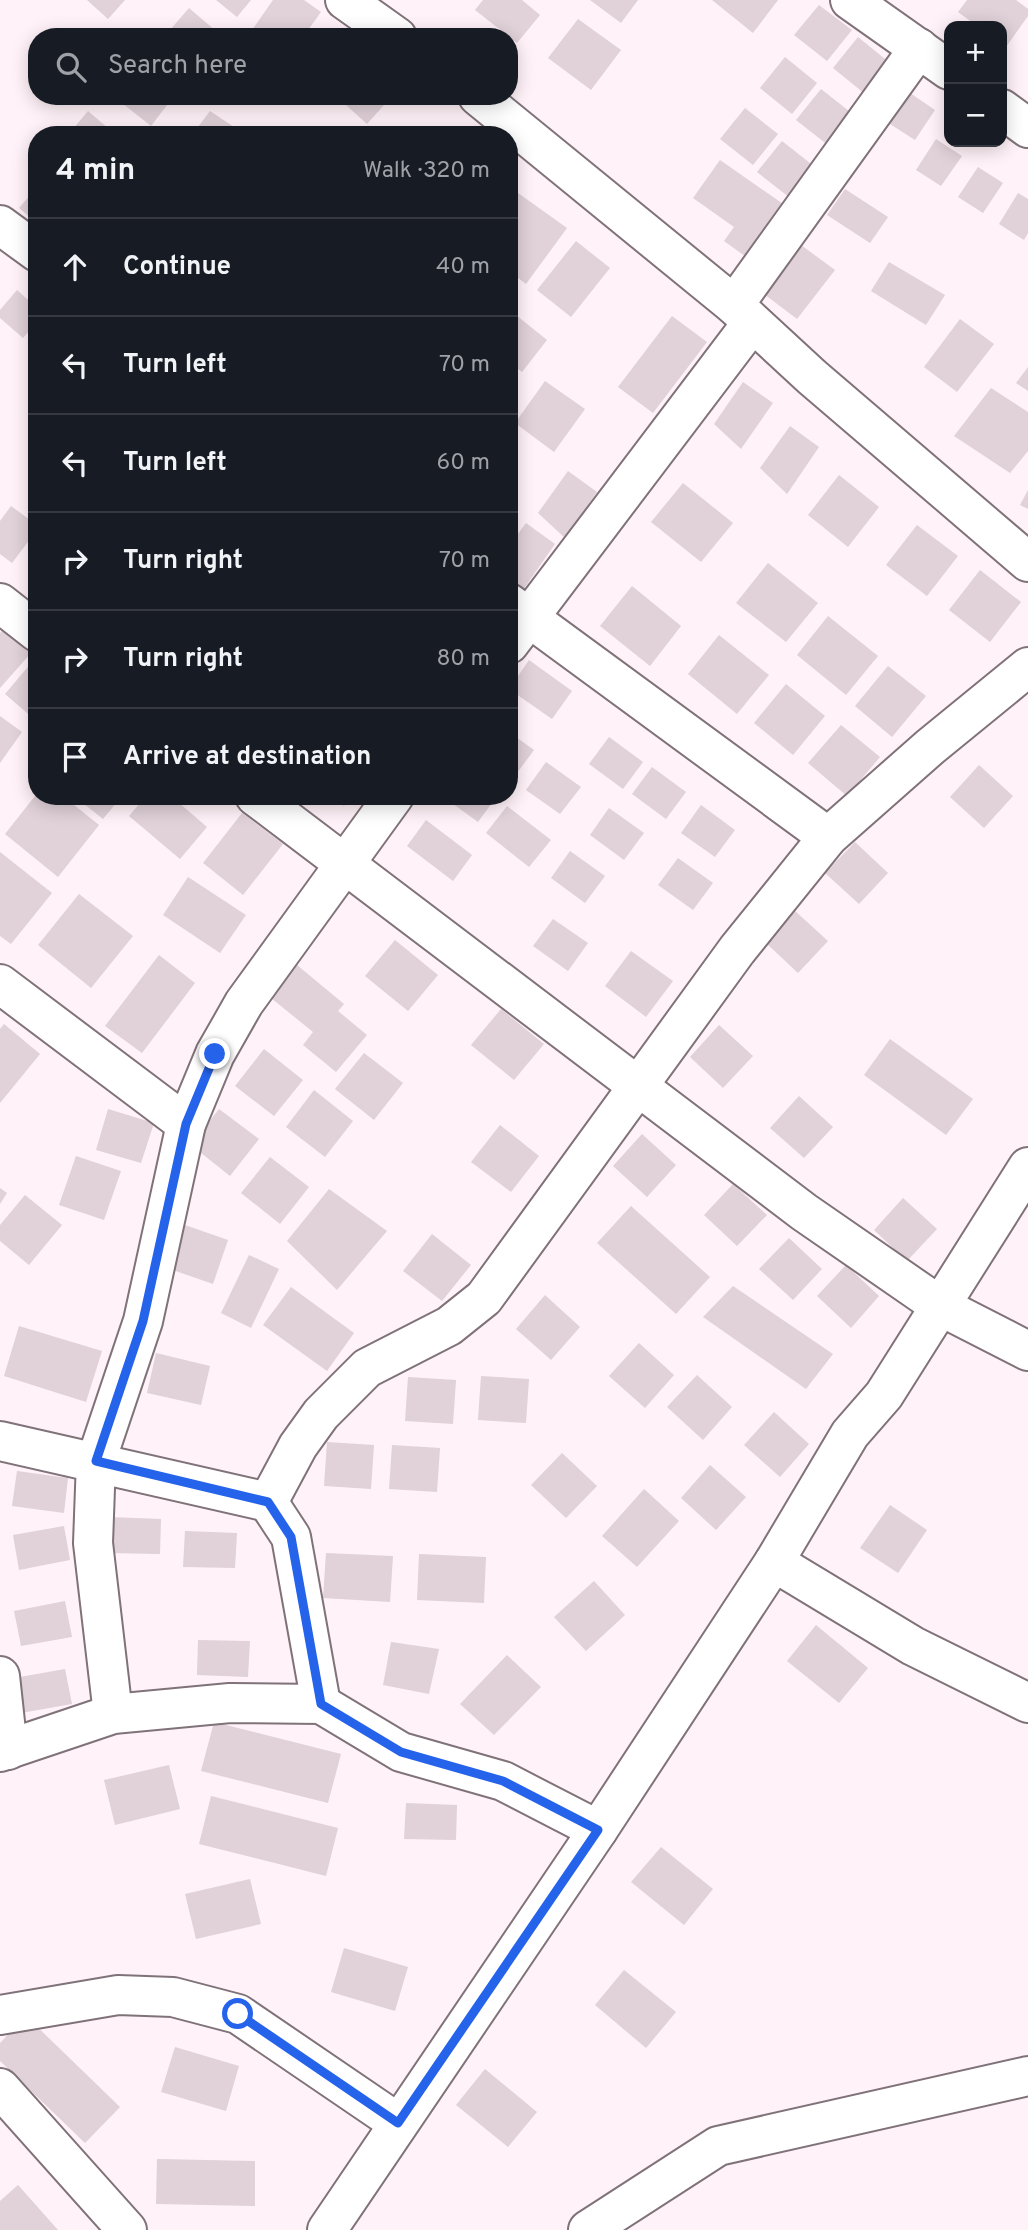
<!DOCTYPE html>
<html lang="en">
<head>
<meta charset="utf-8">
<style>
  body { margin:0; font-family:Overpass,sans-serif; background:#242831; color:#f1f3f6 }
  .controls { position:absolute; right:21px; top:21px; display:grid; overflow:hidden; border-radius:14px; box-shadow:0 4px 18px #0003 }
  .controls button { width:63px; height:63px; display:grid; place-items:center; padding:0; border:0; border-bottom:2px solid #363941; background:#171b24; color:#f1f3f6; font:35px sans-serif }
  .stop { position:absolute; width:21px; height:21px; margin:-16px; border:5px solid #2563eb; border-radius:50%; background:#fff }
  .stop.end { background:#2563eb; border-color:#fff; box-shadow:0 2px 7px #0008 }
  .list { margin:0; padding:0; list-style:none }
  h2 { display:flex; justify-content:space-between; align-items:center; height:91px; margin:0; padding:0 28px; font-size:30px }
  h2 small { font-size:23px; font-weight:400; color:#9ea1a6 }
  .list li { display:grid; grid-template-columns:46px 1fr auto; gap:21px; align-items:center; box-sizing:border-box; height:98px; padding:0 28px; border-top:2px solid #363941 }
  .list b { display:block; font-size:26px; white-space:nowrap }
  .list em { font-size:23px; font-style:normal; color:#9ea1a6 }
  .icon { flex:none; width:38px; height:38px; fill:none; stroke:currentColor; stroke-width:2; stroke-linecap:round; stroke-linejoin:round }
  .map { position:relative; flex:none; width:1028px; height:2230px; overflow:hidden }
  .search { position:absolute; background:#171b24; box-shadow:0 4px 18px #0003; left:28px; top:28px; width:490px; height:77px; display:flex; align-items:center; gap:18px; box-sizing:border-box; padding:0 24px; border-radius:28px; color:#9ea1a6; font-size:26px }
  .panel { position:absolute; background:#171b24; box-shadow:0 4px 18px #0003; left:28px; top:126px; width:490px; height:679px; border-radius:28px }
  .map>svg:first-child { display:block }
</style>
</head>
<body>
<div class="map">
<svg width="1028" height="2230" viewBox="0 0 1028 2230">
  <rect width="100%" height="100%" fill="#fff2f8"/>
  <g fill="#e1d1d9">
    <polygon points="87,0 125,0 108,19"/>
    <polygon points="216,0 251,0 237,17"/>
    <polygon points="273,0 304,0 321,12 303,37 260,37 252,30"/>
    <polygon points="483,0 522,0 540,15 517,43 475,10"/>
    <polygon points="590,0 638,0 621,23"/>
    <polygon points="712,0 778,0 753,33"/>
    <polygon points="967,0 1016,0 1028,9 1028,16 1006,47 1002,44 1002,26 977,26 958,12"/>
    <polygon points="819,5 852,30 827,61 794,35"/>
    <polygon points="189,8 223,37 164,37"/>
    <polygon points="578,19 621,50 591,90 548,58"/>
    <polygon points="858,37 890,63 865,94 833,68"/>
    <polygon points="785,57 817,83 792,114 760,88"/>
    <polygon points="821,89 854,115 829,146 796,120"/>
    <polygon points="910,93 935,110 915,140 890,124"/>
    <polygon points="113,96 174,96 151,126"/>
    <polygon points="336,96 392,96 367,124"/>
    <polygon points="745,108 778,134 753,165 720,139"/>
    <polygon points="88,111 116,135 68,135"/>
    <polygon points="210,111 246,135 192,135"/>
    <polygon points="936,139 962,156 941,186 916,170"/>
    <polygon points="782,141 815,167 790,198 757,172"/>
    <polygon points="720,160 786,206 749,259 724,241 734,227 693,198"/>
    <polygon points="978,167 1003,183 983,213 958,197"/>
    <polygon points="37,187 37,223 19,208"/>
    <polygon points="845,189 888,217 870,243 827,215"/>
    <polygon points="518,193 567,228 526,284 509,271 509,205"/>
    <polygon points="1018,193 1028,199 1028,233 1024,240 999,224"/>
    <polygon points="576,241 610,268 571,317 537,290"/>
    <polygon points="801,245 835,270 797,319 764,294"/>
    <polygon points="889,262 945,295 926,325 871,291"/>
    <polygon points="17,290 37,308 37,322 23,338 0,318 0,310"/>
    <polygon points="511,311 547,340 522,372 509,362"/>
    <polygon points="672,316 707,342 653,413 618,387"/>
    <polygon points="960,319 994,344 957,392 924,367"/>
    <polygon points="1028,367 1028,391 1016,383"/>
    <polygon points="545,381 585,409 554,452 515,423"/>
    <polygon points="743,382 773,403 741,449 714,424"/>
    <polygon points="991,388 1028,412 1028,451 1010,473 954,436"/>
    <polygon points="790,426 819,447 787,494 760,468"/>
    <polygon points="568,471 597,492 565,538 538,513"/>
    <polygon points="839,475 879,507 848,547 808,515"/>
    <polygon points="683,483 733,523 701,562 651,522"/>
    <polygon points="1028,490 1028,509 1020,505"/>
    <polygon points="11,506 37,525 37,530 12,563 0,554 0,521"/>
    <polygon points="526,523 555,544 523,590 509,577 509,546"/>
    <polygon points="917,525 958,556 927,596 886,565"/>
    <polygon points="768,563 818,603 786,642 736,603"/>
    <polygon points="980,570 1021,602 990,642 949,610"/>
    <polygon points="632,586 681,626 650,666 600,626"/>
    <polygon points="828,616 878,656 846,695 797,655"/>
    <polygon points="4,628 31,653 0,688 0,633"/>
    <polygon points="719,635 769,675 737,714 688,674"/>
    <polygon points="529,660 572,691 552,719 509,689"/>
    <polygon points="32,662 37,666 34,719 5,694"/>
    <polygon points="888,666 926,696 892,737 855,706"/>
    <polygon points="786,684 825,716 793,755 754,723"/>
    <polygon points="0,716 22,732 0,763"/>
    <polygon points="841,725 880,757 847,796 808,763"/>
    <polygon points="509,732 534,750 514,777 509,774"/>
    <polygon points="609,737 643,762 623,789 589,764"/>
    <polygon points="546,762 581,787 560,814 526,790"/>
    <polygon points="979,765 1013,796 984,828 950,797"/>
    <polygon points="652,767 686,792 666,819 632,794"/>
    <polygon points="35,796 63,796 99,825 58,877 5,834"/>
    <polygon points="74,796 122,796 103,819"/>
    <polygon points="146,796 171,796 207,827 180,859 129,816"/>
    <polygon points="330,796 352,796 344,806"/>
    <polygon points="442,796 497,796 478,822"/>
    <polygon points="701,805 735,830 715,857 681,833"/>
    <polygon points="507,806 551,840 529,867 486,833"/>
    <polygon points="609,808 644,833 624,860 590,835"/>
    <polygon points="242,813 283,844 243,895 203,863"/>
    <polygon points="426,820 472,855 453,881 407,846"/>
    <polygon points="855,842 888,873 859,904 825,873"/>
    <polygon points="570,851 605,876 585,903 551,878"/>
    <polygon points="0,852 52,893 11,944 0,936"/>
    <polygon points="678,858 713,883 693,910 658,885"/>
    <polygon points="188,877 246,915 220,953 163,915"/>
    <polygon points="79,894 133,936 91,988 38,945"/>
    <polygon points="794,910 828,941 798,973 765,942"/>
    <polygon points="553,919 588,943 568,971 533,946"/>
    <polygon points="395,940 438,975 408,1011 365,976"/>
    <polygon points="631,951 673,981 646,1017 605,986"/>
    <polygon points="159,955 195,983 142,1053 105,1026"/>
    <polygon points="297,965 344,1004 338,1011 367,1035 336,1072 303,1045 313,1032 271,998"/>
    <polygon points="501,1009 544,1044 514,1080 471,1045"/>
    <polygon points="4,1024 40,1054 0,1103 0,1029"/>
    <polygon points="719,1025 753,1056 723,1088 690,1057"/>
    <polygon points="890,1039 973,1099 946,1135 864,1075"/>
    <polygon points="264,1049 303,1080 274,1116 235,1086"/>
    <polygon points="364,1053 403,1083 374,1120 335,1089"/>
    <polygon points="314,1090 353,1121 325,1157 286,1127"/>
    <polygon points="799,1096 833,1127 804,1158 770,1128"/>
    <polygon points="108,1109 154,1123 141,1163 96,1150"/>
    <polygon points="219,1109 259,1139 230,1176 191,1145"/>
    <polygon points="500,1125 539,1156 511,1192 471,1162"/>
    <polygon points="642,1134 676,1165 647,1197 613,1166"/>
    <polygon points="76,1156 121,1171 104,1220 59,1205"/>
    <polygon points="270,1157 309,1187 280,1224 241,1193"/>
    <polygon points="733,1184 767,1215 737,1246 704,1215"/>
    <polygon points="0,1188 7,1193 0,1204"/>
    <polygon points="329,1189 387,1231 337,1290 287,1241"/>
    <polygon points="25,1195 62,1225 29,1265 0,1241 0,1225"/>
    <polygon points="903,1198 937,1229 907,1261 874,1230"/>
    <polygon points="631,1206 710,1277 676,1314 597,1243"/>
    <polygon points="182,1224 228,1240 213,1284 167,1268"/>
    <polygon points="432,1234 471,1265 442,1301 403,1271"/>
    <polygon points="789,1238 822,1269 793,1300 759,1269"/>
    <polygon points="249,1255 279,1269 251,1328 221,1313"/>
    <polygon points="846,1265 879,1296 851,1328 817,1296"/>
    <polygon points="733,1286 833,1354 806,1389 703,1317"/>
    <polygon points="291,1287 354,1333 327,1371 263,1325"/>
    <polygon points="545,1295 580,1327 551,1360 516,1329"/>
    <polygon points="19,1326 102,1351 86,1402 4,1376"/>
    <polygon points="639,1343 674,1375 645,1408 609,1376"/>
    <polygon points="156,1353 210,1366 201,1405 147,1393"/>
    <polygon points="697,1375 732,1407 703,1440 667,1407"/>
    <polygon points="481,1376 529,1379 526,1423 478,1420"/>
    <polygon points="408,1377 456,1380 453,1424 405,1421"/>
    <polygon points="774,1412 809,1444 780,1477 744,1445"/>
    <polygon points="327,1442 374,1445 371,1489 324,1486"/>
    <polygon points="392,1445 440,1448 437,1492 389,1489"/>
    <polygon points="562,1453 597,1486 566,1518 531,1485"/>
    <polygon points="710,1465 746,1497 716,1530 681,1498"/>
    <polygon points="17,1471 68,1478 64,1513 12,1506"/>
    <polygon points="644,1489 679,1521 637,1567 602,1536"/>
    <polygon points="890,1505 927,1530 898,1573 860,1548"/>
    <polygon points="110,1517 161,1519 160,1554 108,1553"/>
    <polygon points="64,1526 70,1560 19,1570 13,1535"/>
    <polygon points="185,1531 237,1533 235,1568 183,1567"/>
    <polygon points="326,1553 393,1556 390,1602 323,1598"/>
    <polygon points="419,1554 486,1557 484,1603 417,1600"/>
    <polygon points="594,1581 625,1615 586,1651 554,1617"/>
    <polygon points="65,1601 72,1637 21,1646 14,1611"/>
    <polygon points="816,1625 868,1668 839,1703 787,1661"/>
    <polygon points="198,1640 250,1641 248,1677 197,1675"/>
    <polygon points="391,1642 439,1649 429,1694 383,1685"/>
    <polygon points="507,1655 541,1687 494,1735 460,1704"/>
    <polygon points="65,1669 72,1704 21,1713 14,1678"/>
    <polygon points="214,1722 341,1754 328,1803 201,1771"/>
    <polygon points="169,1765 180,1809 115,1825 104,1780"/>
    <polygon points="211,1796 338,1828 326,1876 199,1844"/>
    <polygon points="406,1803 457,1805 456,1840 404,1839"/>
    <polygon points="661,1847 713,1889 684,1925 631,1882"/>
    <polygon points="250,1879 261,1924 196,1939 185,1894"/>
    <polygon points="344,1948 408,1967 395,2011 331,1992"/>
    <polygon points="624,1970 676,2012 646,2048 595,2005"/>
    <polygon points="26,2016 120,2107 85,2143 0,2061 0,2043"/>
    <polygon points="175,2047 239,2066 226,2111 161,2092"/>
    <polygon points="485,2069 537,2112 508,2147 456,2105"/>
    <polygon points="157,2159 255,2161 255,2206 156,2204"/>
    <polygon points="18,2185 58,2230 0,2230 0,2201"/>
  </g>
  <g fill="none" stroke-linecap="round" stroke-linejoin="round">
    <defs>
      <g id="minor">
        <polyline points="345,0 397,37"/>
        <polyline points="850,0 949,70"/>
        <polyline points="478,96 734,305 812,377 1028,562"/>
        <polyline points="1002,109 1028,128"/>
        <polyline points="0,225 37,252"/>
        <polyline points="734,305 919,48"/>
        <polyline points="0,603 37,632"/>
        <polyline points="509,603 828,837"/>
        <polyline points="509,644 752,323"/>
        <polyline points="255,796 804,1212 940,1306 1028,1351"/>
        <polyline points="0,984 186,1124"/>
        <polyline points="0,1441 268,1502 298,1446 321,1414 367,1368 449,1326 484,1298 737,950 828,837 930,747 1028,667"/>
        <polyline points="268,1502 291,1537 321,1704"/>
        <polyline points="774,1562 913,1646 1028,1703"/>
        <polyline points="0,1676 8,1750"/>
        <polyline points="113,1714 93,1543 96,1461 143,1321 186,1124 215,1054 244,1003 394,796"/>
        <polyline points="0,1752 113,1714 230,1703 321,1704 401,1752 503,1781 598,1830"/>
        <polyline points="0,2015 118,1995 173,1997 238,2014 398,2123"/>
        <polyline points="0,2088 127,2230"/>
        <polyline points="327,2230 598,1830 774,1562 850,1434 884,1395 1028,1167"/>
        <polyline points="588,2230 718,2146 1028,2076"/>
      </g>
    </defs>
    <use href="#minor" stroke="#807279" stroke-width="42"/>
    <use href="#minor" stroke="#fff" stroke-width="38"/>
  </g>
  <g fill="none" stroke-linecap="round" stroke-linejoin="round">
    <polyline stroke="#2563eb" stroke-width="9" points="215,1054 186,1124 143,1321 96,1461 268,1502 291,1537 321,1704 401,1752 503,1781 598,1830 398,2123 238,2014"/>
  </g>
</svg>
<div class="controls">
<button>+</button>
<button>−</button>
</div>
<div class="stop" style="left:238px;top:2014px"></div>
<div class="stop end" style="left:215px;top:1054px"></div>
<div class="search"><svg class="icon" aria-label="search" viewBox="0 0 24 24"><circle cx="10" cy="10" r="6"/><path d="M15 15l6 6"/></svg>Search here</div>
<section class="panel">
<h2>4 min<small>Walk · 320 m</small></h2>
<ul class="list">
<li><svg class="icon" aria-label="ahead" viewBox="0 0 24 24"><path d="M12 20V5M6 11l6-6 6 6"/></svg><div><b>Continue</b></div><em>40 m</em></li>
<li><svg class="icon" aria-label="left" viewBox="0 0 24 24"><path d="M17 20v-9H6M10 6l-5 5 5 5"/></svg><div><b>Turn left</b></div><em>70 m</em></li>
<li><svg class="icon" aria-label="left" viewBox="0 0 24 24"><path d="M17 20v-9H6M10 6l-5 5 5 5"/></svg><div><b>Turn left</b></div><em>60 m</em></li>
<li><svg class="icon" aria-label="right" viewBox="0 0 24 24"><path d="M7 20v-9h11M14 6l5 5-5 5"/></svg><div><b>Turn right</b></div><em>70 m</em></li>
<li><svg class="icon" aria-label="right" viewBox="0 0 24 24"><path d="M7 20v-9h11M14 6l5 5-5 5"/></svg><div><b>Turn right</b></div><em>80 m</em></li>
<li><svg class="icon" aria-label="arrive" viewBox="0 0 24 24"><path d="M6 21V4h12l-3 4 3 4H6"/></svg><div><b>Arrive at destination</b></div></li>
</ul>
</section>
</div>
</body>
</html>
